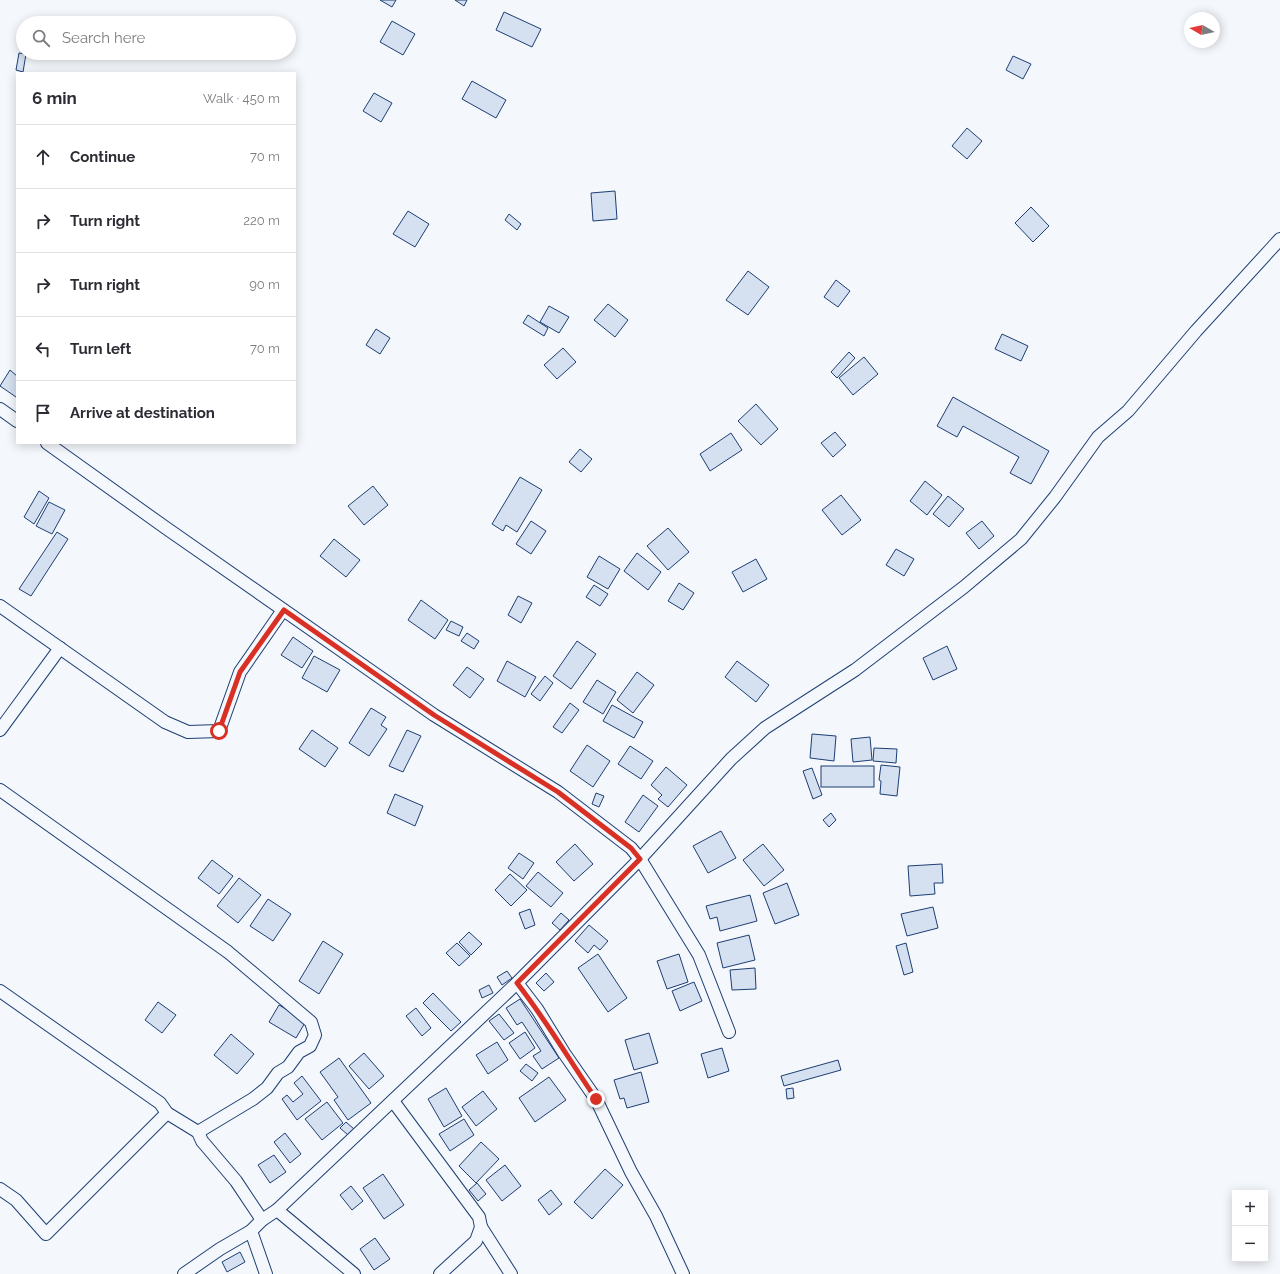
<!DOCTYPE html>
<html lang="en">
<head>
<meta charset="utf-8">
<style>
  body { margin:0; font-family:Raleway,sans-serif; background:#f7f7f7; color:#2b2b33 }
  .controls { position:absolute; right:12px; bottom:12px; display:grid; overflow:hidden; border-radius:0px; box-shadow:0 2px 10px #0003 }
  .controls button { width:36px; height:36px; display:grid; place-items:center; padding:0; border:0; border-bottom:1px solid #e1e1e2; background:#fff; color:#2b2b33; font:20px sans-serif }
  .compass { position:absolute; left:1184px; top:12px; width:36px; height:36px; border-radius:50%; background:#fff; box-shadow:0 2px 10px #0003; rotate:279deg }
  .stop { position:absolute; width:12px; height:12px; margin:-9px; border:3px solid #d93025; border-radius:50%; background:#fff }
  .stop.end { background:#d93025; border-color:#fff; box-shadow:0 1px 4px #0008 }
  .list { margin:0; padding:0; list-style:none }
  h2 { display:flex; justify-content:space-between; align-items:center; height:52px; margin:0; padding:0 16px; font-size:17px }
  h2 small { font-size:13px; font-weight:400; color:#7c7c81 }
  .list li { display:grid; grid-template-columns:26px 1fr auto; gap:12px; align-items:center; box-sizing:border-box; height:64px; padding:0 16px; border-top:1px solid #e1e1e2 }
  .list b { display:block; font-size:15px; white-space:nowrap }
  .list em { font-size:13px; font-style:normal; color:#7c7c81 }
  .icon { flex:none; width:22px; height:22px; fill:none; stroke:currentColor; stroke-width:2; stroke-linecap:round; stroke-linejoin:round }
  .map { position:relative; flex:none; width:1280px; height:1274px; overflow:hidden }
  .search { position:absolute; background:#fff; box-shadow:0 2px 10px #0003; left:16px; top:16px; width:280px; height:44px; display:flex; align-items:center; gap:10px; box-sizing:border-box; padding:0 14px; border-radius:22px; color:#7c7c81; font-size:15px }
  .panel { position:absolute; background:#fff; box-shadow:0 2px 10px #0003; left:16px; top:72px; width:280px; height:372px; border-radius:0px }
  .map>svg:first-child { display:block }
</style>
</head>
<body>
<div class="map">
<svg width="1280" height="1274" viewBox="0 0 1280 1274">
  <rect width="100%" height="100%" fill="#f4f7fb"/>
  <g fill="#d5e0f0" stroke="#1d3f73">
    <polygon points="380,0 396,0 392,7"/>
    <polygon points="455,0 467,0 464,6"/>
    <polygon points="504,12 541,29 532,47 496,30"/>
    <polygon points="392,21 415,34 403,55 380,42"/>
    <polygon points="19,53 26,54 23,72 16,70"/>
    <polygon points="1013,56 1031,64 1023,79 1006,70"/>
    <polygon points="472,81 506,100 496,118 462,99"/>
    <polygon points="374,93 392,103 381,122 363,111"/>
    <polygon points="967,128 982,141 967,159 952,146"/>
    <polygon points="615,191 617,219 593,221 591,193"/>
    <polygon points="1031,207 1049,226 1033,242 1015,223"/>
    <polygon points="408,211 429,224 415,247 393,234"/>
    <polygon points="509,214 521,224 517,230 505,220"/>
    <polygon points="748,271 769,287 748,315 726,300"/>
    <polygon points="836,280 850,291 838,307 824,297"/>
    <polygon points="608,304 628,320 615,337 594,320"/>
    <polygon points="549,306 569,317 559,333 540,322"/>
    <polygon points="528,315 548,328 544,336 523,323"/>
    <polygon points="376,329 390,338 380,354 366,345"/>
    <polygon points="1002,334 1028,346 1021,361 995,349"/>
    <polygon points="563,348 576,362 557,379 544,365"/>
    <polygon points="849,352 855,358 837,378 831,372"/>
    <polygon points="864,357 878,374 853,395 839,378"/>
    <polygon points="10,370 17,376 17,395 16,397 0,386"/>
    <polygon points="953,397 1049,451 1031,484 1010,473 1019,457 963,426 957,437 937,426"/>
    <polygon points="756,404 778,429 761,445 738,421"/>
    <polygon points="835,432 846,445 833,457 821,443"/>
    <polygon points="731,433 742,450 710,471 700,454"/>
    <polygon points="580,449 592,459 581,472 569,462"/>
    <polygon points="520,477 542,490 517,532 506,525 503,531 492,524"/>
    <polygon points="925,481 942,495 927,515 910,501"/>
    <polygon points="373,486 388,505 364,525 348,506"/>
    <polygon points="39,491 49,498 34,524 24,517"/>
    <polygon points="841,495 861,520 842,535 822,510"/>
    <polygon points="948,496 964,509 949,527 933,514"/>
    <polygon points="49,502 65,510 52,534 36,526"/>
    <polygon points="531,521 546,531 531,554 516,544"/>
    <polygon points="982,521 994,536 979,549 966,533"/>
    <polygon points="668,528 689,552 668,570 647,546"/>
    <polygon points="57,532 68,539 31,596 19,589"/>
    <polygon points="334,539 360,560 346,577 320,556"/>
    <polygon points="896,549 914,559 904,576 886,565"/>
    <polygon points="637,553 661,572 648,590 624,571"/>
    <polygon points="599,556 620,569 608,589 587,577"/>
    <polygon points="756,559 767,579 743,592 732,572"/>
    <polygon points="679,583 694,593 683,610 668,601"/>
    <polygon points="594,585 608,594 600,606 586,597"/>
    <polygon points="518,596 532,603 521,623 508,615"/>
    <polygon points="421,600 448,620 435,639 408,620"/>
    <polygon points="451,621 463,627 459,636 446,630"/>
    <polygon points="467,633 479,641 474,649 461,641"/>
    <polygon points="293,637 313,651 302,668 281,655"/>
    <polygon points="577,641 596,654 571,689 553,676"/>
    <polygon points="947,646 957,669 933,680 923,658"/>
    <polygon points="314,656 340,670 327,692 302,678"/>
    <polygon points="507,661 536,677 525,697 497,681"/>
    <polygon points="737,661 769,685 756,702 725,677"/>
    <polygon points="467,667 484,679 470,698 453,685"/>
    <polygon points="637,672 654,685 633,713 617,700"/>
    <polygon points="545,676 553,683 540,701 531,694"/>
    <polygon points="597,680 616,692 603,714 583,702"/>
    <polygon points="570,703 579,710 562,733 553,727"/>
    <polygon points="612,705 643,722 634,738 603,721"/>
    <polygon points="371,708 386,717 381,725 387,729 369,756 349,743"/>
    <polygon points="312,730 338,748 325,767 299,749"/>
    <polygon points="407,730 421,736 403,772 389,766"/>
    <polygon points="812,734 836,736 834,761 810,758"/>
    <polygon points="870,737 872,760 853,762 851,739"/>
    <polygon points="587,745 610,761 593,787 570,771"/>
    <polygon points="630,746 653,761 641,779 618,764"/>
    <polygon points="874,748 897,749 896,763 873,761"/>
    <polygon points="881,765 900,767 897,796 880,794 881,781 879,780"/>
    <rect x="821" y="766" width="53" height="21"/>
    <polygon points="666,767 687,785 668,807 658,799 662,795 651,785"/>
    <polygon points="812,768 822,795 813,799 803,771"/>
    <polygon points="596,793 604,796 599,807 592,804"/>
    <polygon points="395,794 423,806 415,826 387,813"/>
    <polygon points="643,795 658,806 639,832 625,822"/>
    <polygon points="831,813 836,820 829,827 823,820"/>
    <polygon points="721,831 736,858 708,873 693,846"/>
    <polygon points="575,844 593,864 574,881 556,862"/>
    <polygon points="763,844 784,870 764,886 743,860"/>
    <polygon points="519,853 534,863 523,879 508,868"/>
    <polygon points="212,860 233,876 219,894 198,878"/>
    <polygon points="942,864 943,883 934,883 935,894 910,896 908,866"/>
    <polygon points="538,872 563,893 551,907 526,886"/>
    <polygon points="510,874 527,890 511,906 495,890"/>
    <polygon points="239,878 261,895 238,923 217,906"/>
    <polygon points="787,883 799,915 775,924 763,893"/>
    <polygon points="750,895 757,921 720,931 717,917 710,919 706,906"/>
    <polygon points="268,899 291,914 273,941 250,926"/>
    <polygon points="933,907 938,928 907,936 901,914"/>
    <polygon points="530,909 535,925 525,929 519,913"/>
    <polygon points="561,913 569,920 560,930 552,923"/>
    <polygon points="589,925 608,941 600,950 594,945 588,953 575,941"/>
    <polygon points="469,932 482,944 471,955 459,942"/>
    <polygon points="749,935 755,960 723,968 717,943"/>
    <polygon points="323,941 343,954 319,994 299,981"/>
    <polygon points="457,943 470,956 459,966 446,953"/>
    <polygon points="906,943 913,972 904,975 896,946"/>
    <polygon points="598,954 627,998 608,1012 578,968"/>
    <polygon points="679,954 688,982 667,989 657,961"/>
    <polygon points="755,968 756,989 732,990 730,970"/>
    <polygon points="507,971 512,978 502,985 497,977"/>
    <polygon points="546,973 554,982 544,991 536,983"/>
    <polygon points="694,982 702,1001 680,1011 672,991"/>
    <polygon points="489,985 493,993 482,998 479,990"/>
    <polygon points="433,993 461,1022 451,1031 423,1003"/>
    <polygon points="520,999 559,1058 542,1069 533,1056 541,1051 522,1022 517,1025 506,1008"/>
    <polygon points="158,1002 176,1015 162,1033 145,1020"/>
    <polygon points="279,1005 306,1021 296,1038 269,1022"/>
    <polygon points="416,1008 431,1028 422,1036 406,1016"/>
    <polygon points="499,1014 514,1033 504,1040 489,1021"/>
    <polygon points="525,1032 535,1048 520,1059 509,1043"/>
    <polygon points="649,1033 658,1063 634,1070 625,1040"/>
    <polygon points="231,1034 254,1054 237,1074 214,1055"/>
    <polygon points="497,1042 508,1060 488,1074 476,1055"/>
    <polygon points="722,1048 729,1071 708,1078 701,1054"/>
    <polygon points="364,1053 384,1076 369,1089 349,1066"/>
    <polygon points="339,1058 371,1103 348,1120 334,1100 338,1097 320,1072"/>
    <polygon points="838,1060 841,1070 784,1086 781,1076"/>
    <polygon points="526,1064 538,1073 532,1081 520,1071"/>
    <polygon points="641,1072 649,1102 627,1108 624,1098 620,1099 614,1080"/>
    <polygon points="302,1076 321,1101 297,1120 282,1099 287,1095 293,1102 303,1094 294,1083"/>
    <polygon points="549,1077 566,1100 535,1122 519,1098"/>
    <polygon points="446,1088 462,1116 444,1127 428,1099"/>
    <polygon points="793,1088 794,1098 787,1099 786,1089"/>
    <polygon points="483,1091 497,1109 476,1126 462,1107"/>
    <polygon points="327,1102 343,1123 322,1140 305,1119"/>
    <polygon points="464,1119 474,1135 450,1151 439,1134"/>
    <polygon points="346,1122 354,1129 348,1135 340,1128"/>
    <polygon points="285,1133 301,1154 290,1163 274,1142"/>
    <polygon points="481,1142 499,1159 476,1183 459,1166"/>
    <polygon points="274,1155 286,1172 270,1183 258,1165"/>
    <polygon points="505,1165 521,1186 502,1201 486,1180"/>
    <polygon points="605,1169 623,1185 592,1219 574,1202"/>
    <polygon points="383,1174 404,1205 384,1219 363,1188"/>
    <polygon points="477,1183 486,1194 478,1201 469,1190"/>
    <polygon points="351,1186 363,1201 352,1210 340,1195"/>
    <polygon points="551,1190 562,1204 549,1215 538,1200"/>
    <polygon points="375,1238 390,1259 374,1270 360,1249"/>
    <polygon points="240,1252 245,1262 227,1272 222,1262"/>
  </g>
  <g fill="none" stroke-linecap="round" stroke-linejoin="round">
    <defs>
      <g id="minor">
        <polyline points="0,409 17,421"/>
        <polyline points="47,443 166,528 434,715 558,792 631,848 640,859 699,955 729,1032"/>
        <polyline points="0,606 165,722 188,732 219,731 240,672 283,610"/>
        <polyline points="0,730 60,648"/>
        <polyline points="0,790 228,952 311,1022 315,1035 310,1046 299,1052 288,1067 278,1073 267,1088 253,1099 198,1132"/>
        <polyline points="517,983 537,1009 564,1053 596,1099 631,1172 656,1216 683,1274"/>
        <polyline points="0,991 160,1103 167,1113 198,1132 202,1141 236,1181 262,1220"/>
        <polyline points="393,1101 479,1217 481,1227 476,1241 440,1274"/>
        <polyline points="0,1189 16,1200 46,1234 167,1113"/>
        <polyline points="277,1210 354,1274"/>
        <polyline points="481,1227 511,1274"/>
        <polyline points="251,1231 266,1274"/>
        <polyline points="184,1274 220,1249 251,1231 262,1220 277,1210 517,983 640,859 731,759 765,728 855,670 964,587 1021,539 1055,497 1098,437 1128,411 1196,331 1280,239"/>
      </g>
    </defs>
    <use href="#minor" stroke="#1d3f73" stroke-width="14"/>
    <use href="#minor" stroke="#f4f7fb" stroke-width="12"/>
  </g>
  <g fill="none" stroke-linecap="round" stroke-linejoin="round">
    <path stroke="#d93025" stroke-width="5" d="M219,731L240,672L284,610L434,715L558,792L631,848L640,859L517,983C546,1020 570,1061 596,1099"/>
  </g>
</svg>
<div class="controls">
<button>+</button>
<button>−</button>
</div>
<svg class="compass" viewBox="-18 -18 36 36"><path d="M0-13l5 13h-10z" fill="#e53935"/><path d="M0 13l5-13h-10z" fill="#7c7c81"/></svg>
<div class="stop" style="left:219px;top:731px"></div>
<div class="stop end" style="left:596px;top:1099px"></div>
<div class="search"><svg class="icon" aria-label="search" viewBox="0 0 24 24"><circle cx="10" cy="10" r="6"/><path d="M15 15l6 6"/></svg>Search here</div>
<section class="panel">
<h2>6 min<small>Walk · 450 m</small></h2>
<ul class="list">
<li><svg class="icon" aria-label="ahead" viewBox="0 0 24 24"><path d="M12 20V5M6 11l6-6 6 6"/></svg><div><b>Continue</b></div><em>70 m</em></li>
<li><svg class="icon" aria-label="right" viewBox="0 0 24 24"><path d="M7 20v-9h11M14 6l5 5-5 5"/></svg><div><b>Turn right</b></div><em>220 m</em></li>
<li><svg class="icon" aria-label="right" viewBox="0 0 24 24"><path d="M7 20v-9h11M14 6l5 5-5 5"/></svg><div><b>Turn right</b></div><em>90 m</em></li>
<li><svg class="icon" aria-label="left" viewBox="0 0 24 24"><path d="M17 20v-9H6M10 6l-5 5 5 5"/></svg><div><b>Turn left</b></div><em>70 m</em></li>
<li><svg class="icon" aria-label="arrive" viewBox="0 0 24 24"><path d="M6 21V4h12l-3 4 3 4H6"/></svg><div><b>Arrive at destination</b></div></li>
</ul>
</section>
</div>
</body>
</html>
